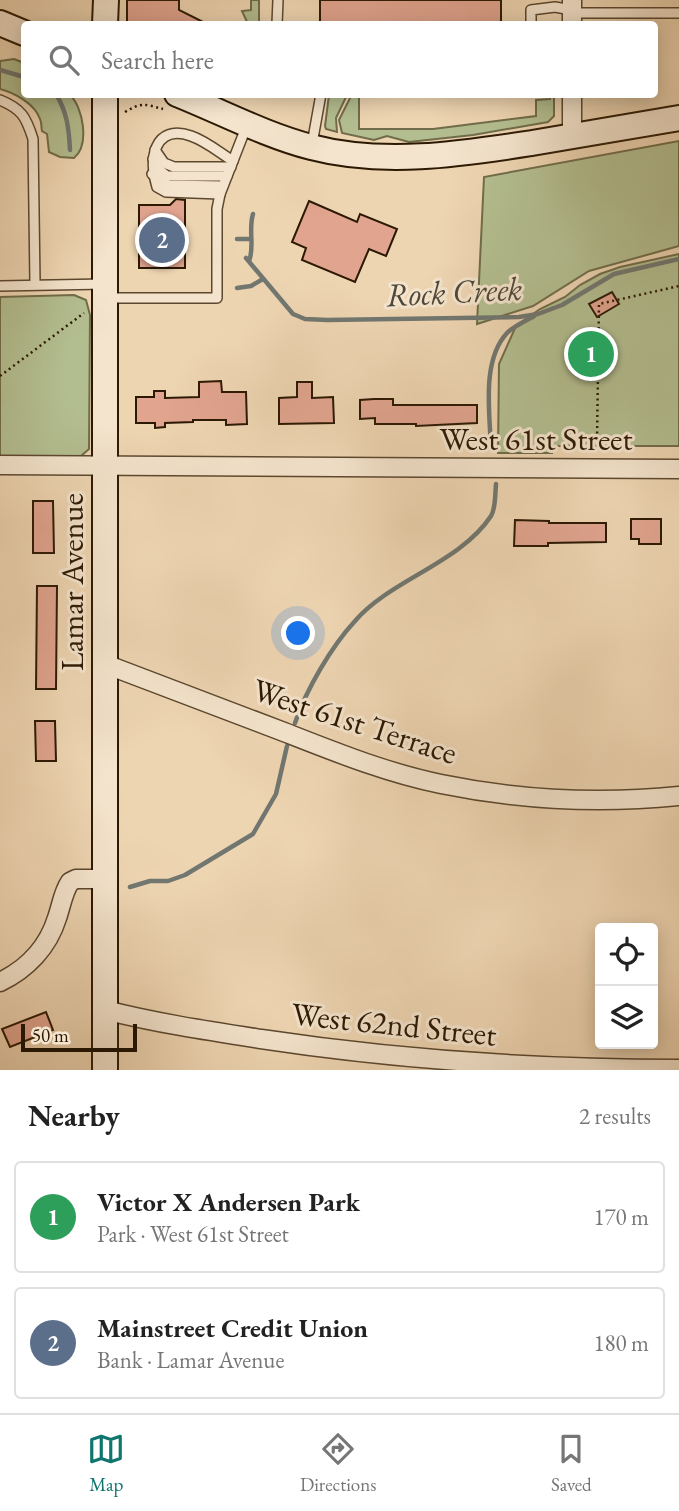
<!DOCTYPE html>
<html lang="en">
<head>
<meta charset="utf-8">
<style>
  body { margin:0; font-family:"EB Garamond",serif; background:#f6f6f6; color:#222 }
  .controls { position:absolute; right:21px; bottom:21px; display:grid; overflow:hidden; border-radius:7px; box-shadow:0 4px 18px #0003 }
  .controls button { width:63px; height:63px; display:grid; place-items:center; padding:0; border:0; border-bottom:2px solid #e0e0e0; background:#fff; color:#222; font:35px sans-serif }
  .scale { position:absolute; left:21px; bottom:18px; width:116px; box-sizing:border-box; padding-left:7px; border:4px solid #2c1903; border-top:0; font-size:19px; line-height:24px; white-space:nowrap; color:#2c1903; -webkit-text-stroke:5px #f4e4cd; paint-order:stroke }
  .you { position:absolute; left:299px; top:634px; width:24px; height:24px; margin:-18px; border:5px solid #fff; border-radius:50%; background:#1a73e8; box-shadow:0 0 0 10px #1a73e833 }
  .badge { display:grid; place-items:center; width:46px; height:46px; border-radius:50%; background:#0f766e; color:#fff; font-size:23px; font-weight:700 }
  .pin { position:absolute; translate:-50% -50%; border:4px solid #fff; box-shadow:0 2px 7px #0006 }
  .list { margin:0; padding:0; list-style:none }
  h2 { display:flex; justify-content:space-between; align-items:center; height:91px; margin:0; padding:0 28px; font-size:30px }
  h2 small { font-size:23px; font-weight:400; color:#767676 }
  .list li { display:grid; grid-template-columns:46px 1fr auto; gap:21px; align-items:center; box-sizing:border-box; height:112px; margin:0 14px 14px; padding:0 14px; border:2px solid #e0e0e0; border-radius:7px }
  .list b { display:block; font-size:26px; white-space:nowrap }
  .list p { margin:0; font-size:23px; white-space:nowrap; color:#767676 }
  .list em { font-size:23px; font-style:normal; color:#767676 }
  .icon { flex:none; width:38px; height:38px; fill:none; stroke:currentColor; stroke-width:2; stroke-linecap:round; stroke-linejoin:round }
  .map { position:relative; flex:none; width:679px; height:1070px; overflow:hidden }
  .search { position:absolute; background:#fff; box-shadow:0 4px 18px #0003; left:21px; right:21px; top:21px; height:77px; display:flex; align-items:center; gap:18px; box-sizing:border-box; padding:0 24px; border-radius:7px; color:#767676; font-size:26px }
  .sheet { height:343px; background:#fff }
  nav { display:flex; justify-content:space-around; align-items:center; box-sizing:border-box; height:98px; border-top:2px solid #e0e0e0; background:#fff; font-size:19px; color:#767676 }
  nav a { display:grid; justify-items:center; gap:4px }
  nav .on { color:#0f766e }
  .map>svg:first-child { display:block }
</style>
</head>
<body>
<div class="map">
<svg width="679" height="1070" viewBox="0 0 679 1070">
  <rect width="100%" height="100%" fill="#eed5b2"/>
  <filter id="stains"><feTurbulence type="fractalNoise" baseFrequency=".00286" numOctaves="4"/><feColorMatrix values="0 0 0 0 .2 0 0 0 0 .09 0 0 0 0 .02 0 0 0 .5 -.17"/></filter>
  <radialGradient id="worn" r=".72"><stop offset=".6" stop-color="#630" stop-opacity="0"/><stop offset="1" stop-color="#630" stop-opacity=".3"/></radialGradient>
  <g fill="#b3be90" stroke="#706c4a" stroke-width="2">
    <polygon points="251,0 259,0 259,24 248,24 242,11 251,10"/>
    <path d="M14,59L24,63V94L70,95C83,107 90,145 74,158L60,157L49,152L47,134L42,131C41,127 42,123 40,119C35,104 15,93 0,89V61Z"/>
    <polygon points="352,94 359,95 359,129 433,129 536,116 536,100 550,99 550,95 554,95 554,116 548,122 473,135 409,142 387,136 374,140 342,133 339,120"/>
    <polygon points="329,95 347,95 336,118 337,132 326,129 325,126"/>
    <polygon points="679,141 679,246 589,271 533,306 477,324 484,177"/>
    <polygon points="679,254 679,446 553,446 552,453 498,453 499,364 516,326 540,309 565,297 580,285 600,274 620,267"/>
    <polygon points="74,295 86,300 90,315 89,449 81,456 75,457 0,456 0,297"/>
  </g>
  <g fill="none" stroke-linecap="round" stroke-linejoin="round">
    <g stroke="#717770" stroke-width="4.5">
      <polyline points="0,70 24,77"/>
      <path d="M56,94C67,112 69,129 70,150"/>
      <polyline points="237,239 250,239"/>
      <polyline points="246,258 293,314 305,319 327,320 519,317 538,314 562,305 614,274 679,259"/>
      <path d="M249,261C255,247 248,230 253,214"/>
      <polyline points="237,288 251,286 263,279"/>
      <path d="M491,449C490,414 481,361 507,333C514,326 526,321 534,316"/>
      <path d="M295,723C306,690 331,647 355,621C390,580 460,563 491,516C496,508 495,493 496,484"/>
      <polyline points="130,887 150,881 168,881 185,875 253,834 276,794 287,746"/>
    </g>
  </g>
  <g fill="#e1a48f" stroke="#2c1903" stroke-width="2">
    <polygon points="127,0 179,0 179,10 207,24 127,24"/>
    <rect x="320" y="0" width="181" height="24"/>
    <polygon points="176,199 185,200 185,268 139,268 139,205 170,205"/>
    <polygon points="309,201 357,222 360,214 397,229 386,256 369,249 355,282 302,260 306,248 292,242"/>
    <polygon points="612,292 619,304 597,317 589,304"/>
    <polygon points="221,381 222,392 246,392 247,424 226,425 226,420 193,420 193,422 165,423 165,427 155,428 155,423 136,423 136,397 154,397 154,391 165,391 165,398 199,397 199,382"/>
    <polygon points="297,382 312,382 312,398 333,397 334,423 279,424 279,398 297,397"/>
    <polygon points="374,399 393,399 393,405 477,405 477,423 416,426 416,424 375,424 375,418 360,419 360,400"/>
    <polygon points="33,501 53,501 54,553 33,553"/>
    <polygon points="631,519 661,519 661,544 639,544 639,539 631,539"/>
    <polygon points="515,520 549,521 549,523 606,523 606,542 548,543 548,546 514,546"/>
    <polygon points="37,586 57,586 56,689 36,689"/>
    <polygon points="35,721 55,721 56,761 36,761"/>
    <polygon points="46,1012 53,1030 10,1047 2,1029"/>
  </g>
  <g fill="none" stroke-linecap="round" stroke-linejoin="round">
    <defs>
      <g id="lane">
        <polyline points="572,13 679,13"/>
        <polyline points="277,24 278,0"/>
        <polyline points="531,24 531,10 555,7 572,10"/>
        <path d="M0,100C22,109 26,117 33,139L35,284"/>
        <polyline points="312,144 321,94"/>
        <polyline points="155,150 164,163 174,167 231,167"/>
        <polyline points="153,159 157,168 167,176 227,176"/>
        <polyline points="152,174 168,185 223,186"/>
        <path d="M220,194L166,192L157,187C148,160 154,123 191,136C206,141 220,153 233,161"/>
        <polyline points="0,286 104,284"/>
        <polyline points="108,298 217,298 217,209 220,194 247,125"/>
      </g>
      <g id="street">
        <polyline points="572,24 572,0"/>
        <polyline points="572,136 572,94"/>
        <polyline points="0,465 679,469"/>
        <path d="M105,664C165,687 225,709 284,732C335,752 387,773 441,784C519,800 600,804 679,796"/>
        <path d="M0,982C27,969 48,947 57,918C61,907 63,892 70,882L76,879H104"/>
        <path d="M105,1010C156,1023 209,1031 261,1039C400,1060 539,1069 679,1069"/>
      </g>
      <g id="secondary">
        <polyline points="0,23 24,33"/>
        <polyline points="105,24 106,0"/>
        <path d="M177,94C222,112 265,135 311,147C383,166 460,154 532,143C581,135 630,126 679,118"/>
        <polyline points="105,1070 105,94"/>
      </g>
    </defs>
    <use href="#lane" stroke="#5c482f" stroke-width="12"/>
    <use href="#street" stroke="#5c482f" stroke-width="21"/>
    <use href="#secondary" stroke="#2c1903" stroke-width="28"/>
    <g stroke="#2c1903" stroke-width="2.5" stroke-dasharray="2 3.5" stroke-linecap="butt">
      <path d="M125,112C142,102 144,104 163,109"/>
      <polyline points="0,376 84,313"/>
      <polyline points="552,435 552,439"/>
      <polyline points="597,439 599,304 679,286"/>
    </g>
    <use href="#lane" stroke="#f4e4cd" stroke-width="9"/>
    <use href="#street" stroke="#f4e4cd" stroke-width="18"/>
    <use href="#secondary" stroke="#f4e4cd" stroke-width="24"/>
  </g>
  <g text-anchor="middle" stroke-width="6" stroke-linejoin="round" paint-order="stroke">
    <g font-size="32" fill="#2c1903" stroke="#f4e4cd">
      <text x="536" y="450">West 61st Street</text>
      <text transform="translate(72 582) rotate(-90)" y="11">Lamar Avenue</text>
      <text transform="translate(355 721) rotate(18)" y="11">West 61st Terrace</text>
      <text transform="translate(394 1024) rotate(6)" y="11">West 62nd Street</text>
    </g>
    <g font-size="33" font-style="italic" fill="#4e4839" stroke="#f4e4cd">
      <text transform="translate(454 291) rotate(-3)" y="12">Rock Creek</text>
    </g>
  </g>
  <rect width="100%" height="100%" filter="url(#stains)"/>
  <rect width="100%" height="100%" fill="url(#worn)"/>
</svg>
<div class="controls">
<button><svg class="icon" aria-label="locate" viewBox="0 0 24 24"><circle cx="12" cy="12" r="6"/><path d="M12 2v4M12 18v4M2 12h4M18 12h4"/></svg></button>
<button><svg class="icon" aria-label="layers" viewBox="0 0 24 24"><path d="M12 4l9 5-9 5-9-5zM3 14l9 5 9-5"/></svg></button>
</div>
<div class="scale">50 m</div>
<div class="you"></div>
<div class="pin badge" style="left:591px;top:354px;background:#2e9e5b">1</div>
<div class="pin badge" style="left:162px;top:240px;background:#5c6f8a">2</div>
<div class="search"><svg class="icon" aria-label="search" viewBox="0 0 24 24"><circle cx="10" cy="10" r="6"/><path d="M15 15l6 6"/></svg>Search here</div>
</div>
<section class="sheet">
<h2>Nearby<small>2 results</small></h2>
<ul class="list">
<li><span class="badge" style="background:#2e9e5b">1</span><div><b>Victor X Andersen Park</b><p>Park · West 61st Street</p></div><em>170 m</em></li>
<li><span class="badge" style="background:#5c6f8a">2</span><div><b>Mainstreet Credit Union</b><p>Bank · Lamar Avenue</p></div><em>180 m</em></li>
</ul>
</section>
<nav>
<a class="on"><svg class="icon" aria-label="map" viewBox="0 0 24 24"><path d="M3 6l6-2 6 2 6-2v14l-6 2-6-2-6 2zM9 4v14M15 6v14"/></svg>Map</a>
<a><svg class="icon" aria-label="directions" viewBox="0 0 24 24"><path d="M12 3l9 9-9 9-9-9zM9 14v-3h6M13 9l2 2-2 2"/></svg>Directions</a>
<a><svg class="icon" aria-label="saved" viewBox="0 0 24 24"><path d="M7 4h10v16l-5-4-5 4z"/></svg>Saved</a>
</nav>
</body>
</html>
